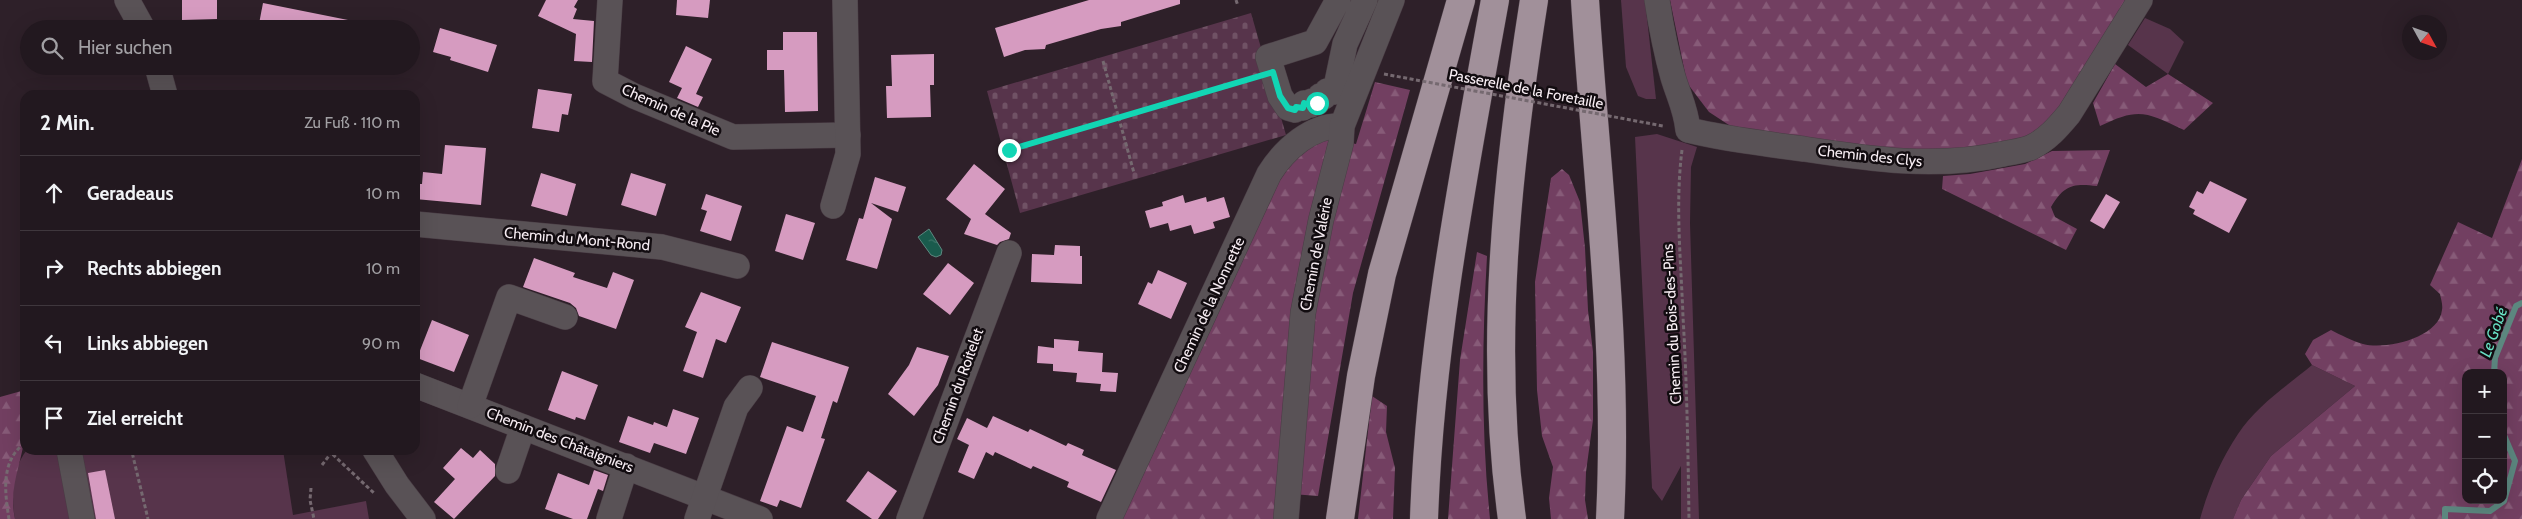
<!DOCTYPE html>
<html lang="de">
<head>
<meta charset="utf-8">
<style>
  body { margin:0; font-family:Cabin,sans-serif; background:#2a2128; color:#f1f3f6 }
  .controls { position:absolute; right:15px; bottom:15px; display:grid; overflow:hidden; border-radius:10px; box-shadow:0 5px 20px #0002 }
  .controls button { width:45px; height:45px; display:grid; place-items:center; padding:0; border:0; border-bottom:1px solid #3f373d; background:#22181f; color:#f1f3f6; font:25px sans-serif }
  .compass { position:absolute; left:2402px; top:15px; width:45px; height:45px; border-radius:50%; background:#22181f; box-shadow:0 5px 20px #0002; rotate:130deg }
  .stop { position:absolute; width:15px; height:15px; margin:-11px; border:4px solid #12d5b4; border-radius:50%; background:#fff }
  .stop.end { background:#12d5b4; border-color:#fff; box-shadow:0 1px 5px #0008 }
  .list { margin:0; padding:0; list-style:none }
  h2 { display:flex; justify-content:space-between; align-items:center; height:65px; margin:0; padding:0 20px; font-size:21px }
  h2 small { font-size:16px; font-weight:400; color:#a2a0a4 }
  .list li { display:grid; grid-template-columns:32px 1fr auto; gap:15px; align-items:center; box-sizing:border-box; height:75px; padding:0 20px; border-top:1px solid #3f373d }
  .list b { display:block; font-size:19px; white-space:nowrap }
  .list em { font-size:16px; font-style:normal; color:#a2a0a4 }
  .icon { flex:none; width:28px; height:28px; fill:none; stroke:currentColor; stroke-width:2; stroke-linecap:round; stroke-linejoin:round }
  .map { position:relative; flex:none; width:2522px; height:519px; overflow:hidden }
  .search { position:absolute; background:#22181f; box-shadow:0 5px 20px #0002; left:20px; top:20px; width:400px; height:55px; display:flex; align-items:center; gap:12px; box-sizing:border-box; padding:0 18px; border-radius:28px; color:#a2a0a4; font-size:19px }
  .panel { position:absolute; background:#22181f; box-shadow:0 5px 20px #0002; left:20px; top:90px; width:400px; height:365px; border-radius:15px }
  .map>svg:first-child { display:block }
</style>
</head>
<body>
<div class="map">
<svg width="2522" height="519" viewBox="0 0 2522 519">
  <defs>
    <pattern id="forest-firs" width="22" height="20" patternUnits="userSpaceOnUse" patternTransform="scale(1.25)"><rect width="22" height="20" fill="#723f61"/><path d="M5 1l3.5 6h-7zM16 11l3.5 6h-7z" fill="#875b78"/></pattern>
    <pattern id="cemetery-stones" width="16" height="16" patternUnits="userSpaceOnUse" patternTransform="scale(1.25)"><rect width="16" height="16" fill="#57344b"/><path d="M2 7V4a2 2 0 0 1 4 0v3zM10 15v-3a2 2 0 0 1 4 0v3z" fill="#705265"/></pattern>
    <pattern id="water-ripples" width="26" height="14" patternUnits="userSpaceOnUse" patternTransform="scale(1.25)"><rect width="26" height="14" fill="#1a5b4d"/><path d="M2 4q2-2 4 0t4 0M15 11q2-2 4 0t4 0" fill="none" stroke="#3c7367"/></pattern>
  </defs>
  <rect width="100%" height="100%" fill="#2e2029"/>
  <g fill="#57344b">
    <polygon points="1621,0 1645,0 1656,99 1646,99 1638,96 1626,67"/>
    <polygon points="2145,18 2170,29 2184,42 2168,74 2128,45"/>
    <polygon points="1657,134 1697,147 1691,167 1690,223 1699,519 1681,519 1681,466 1662,501 1652,488 1635,137"/>
    <path d="M2312,365L2355,386L2271,456L2241,500L2233,519H2200C2208,490 2221,459 2238,434C2256,406 2287,386 2312,365Z"/>
    <path d="M27,450H283L293,515L366,501L369,519H15C11,498 12,467 27,450Z"/>
  </g>
  <g fill="url(#forest-firs)" fill-rule="evenodd">
    <polygon points="1670,0 2129,0 2052,120 2018,142 1926,153 1839,144 1732,127 1709,112 1687,83"/>
    <path d="M2115,64L2146,87L2168,74L2213,103L2184,130C2146,112 2139,107 2100,126L2093,103Z"/>
    <path d="M1375,82L1410,90L1353,293L1318,496L1279,493L1278,519H1118L1274,186C1289,163 1301,152 1325,138L1356,144Z"/>
    <path d="M2110,150L2097,186C2073,183 2064,185 2051,207L2055,217L2077,229L2066,250L1942,189L1943,176L1970,174L2025,164L2052,151Z"/>
    <path d="M2522,159V519H2233L2241,500L2271,456L2355,386L2312,365L2305,354L2313,340L2331,330C2341,335 2352,341 2363,344C2386,350 2439,338 2442,310C2443,305 2441,299 2440,294L2430,285L2458,222L2492,238ZM2466,373H2503V500H2466Z"/>
    <polygon points="1562,169 1569,175 1580,202 1585,248 1588,310 1593,352 1593,420 1586,472 1585,500 1588,519 1551,519 1549,498 1553,467 1542,436 1537,390 1535,282 1551,178"/>
    <path d="M1477,252L1487,256C1482,344 1481,431 1490,519H1448L1460,360Z"/>
    <path d="M25,390C25,405 26,420 25,434C22,464 8,487 15,519H0V397Z"/>
    <polygon points="1372,396 1387,406 1386,432 1395,468 1393,519 1358,519"/>
  </g>
  <polygon fill="url(#cemetery-stones)" points="1251,13 1286,135 1020,213 987,91"/>
  <polygon fill="url(#water-ripples)" stroke="#5c877f" points="929,229 942,250 941,255 936,257 931,255 918,237"/>
  <g fill="none" stroke-linecap="round" stroke-linejoin="round">
    <g stroke="#5c877f" stroke-width="6">
      <polyline points="2494,373 2495,358 2516,306 2522,303"/>
      <polyline points="2445,519 2445,509 2490,511 2504,501 2515,461 2503,433"/>
    </g>
  </g>
  <g fill="#d69bc0">
    <polygon points="182,0 217,0 217,19 182,20"/>
    <polygon points="546,0 578,0 574,7 577,9 573,19 594,21 592,62 574,61 576,34 538,16"/>
    <polygon points="677,0 710,0 708,18 676,15"/>
    <polygon points="1089,0 1180,0 1180,4 1121,22 1121,26 1101,29 1046,45 1045,49 1025,50 1004,57 995,28"/>
    <polygon points="263,3 353,21 352,29 258,29"/>
    <polygon points="440,28 497,45 488,72 450,60 451,57 433,52"/>
    <polygon points="783,32 817,32 818,111 785,112 784,70 767,70 767,50 783,50"/>
    <polygon points="686,46 712,59 696,94 703,97 698,107 677,98 682,88 669,82"/>
    <polygon points="934,54 934,85 930,85 931,117 887,118 886,86 892,86 891,55"/>
    <polygon points="538,89 572,94 568,115 562,114 559,132 532,128"/>
    <polygon points="445,145 486,148 481,205 415,199 415,184 422,184 423,172 442,174"/>
    <polygon points="974,164 1005,189 985,214 1011,233 1009,239 1000,242 997,245 964,234 971,219 946,199"/>
    <polygon points="541,173 576,184 567,216 531,206"/>
    <polygon points="631,173 666,184 656,216 621,205"/>
    <polygon points="875,177 906,187 898,212 871,203 892,219 877,269 846,260 859,218 863,219"/>
    <polygon points="2210,181 2247,199 2229,233 2193,214 2195,210 2189,207 2197,191 2203,194"/>
    <polygon points="706,194 742,206 731,241 700,231 707,211 701,209"/>
    <polygon points="2106,194 2120,202 2104,229 2090,221"/>
    <polygon points="1183,195 1185,203 1206,197 1207,202 1224,197 1230,217 1213,222 1215,228 1194,234 1191,225 1170,231 1168,223 1150,228 1145,211 1163,206 1162,202"/>
    <polygon points="786,214 815,223 803,260 775,251"/>
    <polygon points="1055,245 1080,246 1080,256 1082,256 1082,284 1031,282 1032,254 1054,255"/>
    <polygon points="534,258 575,273 573,277 607,288 613,272 634,280 616,329 579,316 576,308 570,303 523,287"/>
    <polygon points="948,263 974,283 950,315 923,294"/>
    <polygon points="1158,270 1187,283 1171,319 1138,304 1148,282 1152,284"/>
    <polygon points="701,292 741,307 726,343 716,339 703,378 683,371 697,332 685,327"/>
    <polygon points="432,320 469,335 454,372 417,358"/>
    <polygon points="1054,339 1079,341 1078,351 1103,353 1102,372 1118,373 1116,392 1100,391 1101,384 1076,382 1077,373 1053,371 1053,364 1037,363 1038,346 1054,348"/>
    <polygon points="772,342 849,367 837,403 833,401 821,438 825,439 801,508 780,500 777,507 760,501 787,426 803,432 816,396 760,377"/>
    <polygon points="917,347 949,356 938,385 914,416 888,394 909,365"/>
    <polygon points="562,371 598,385 585,420 576,417 575,420 548,410"/>
    <polygon points="673,409 699,418 686,454 654,443 650,453 619,442 628,416 653,425 654,422 667,427"/>
    <polygon points="993,416 1028,432 1030,429 1066,446 1068,443 1084,450 1082,455 1116,470 1101,502 1067,487 1069,482 1033,466 1031,469 995,452 993,456 986,452 974,479 958,472 969,445 957,439 967,418 987,428"/>
    <polygon points="461,448 473,458 480,450 495,464 495,476 454,519 434,502 455,479 443,468"/>
    <polygon points="105,470 115,519 96,519 88,473"/>
    <polygon points="594,470 608,475 603,491 598,489 587,519 573,519 545,509 558,473 589,485"/>
    <polygon points="868,471 897,491 878,519 872,519 846,501"/>
  </g>
  <g fill="none" stroke-linecap="round" stroke-linejoin="round">
    <defs>
      <g id="minor">
        <polyline points="127,0 143,29"/>
        <polyline points="610,0 605,81 634,96 733,137 848,135"/>
        <polyline points="1338,0 1315,42 1268,57 1280,96 1288,108 1295,110 1296,107 1303,108 1304,103 1311,105 1312,101 1317,103 1320,96 1324,97 1327,91 1335,92 1345,44 1365,0"/>
        <path d="M1657,0C1661,26 1666,52 1673,77C1679,97 1686,109 1688,130C1726,139 1765,144 1804,149C1870,159 1936,169 2003,154C2012,152 2024,151 2032,147C2048,139 2058,127 2069,114L2140,0"/>
        <polyline points="157,66 165,95"/>
        <polyline points="833,206 848,154 845,0"/>
        <polyline points="415,224 662,247 737,266"/>
        <polyline points="415,385 760,519"/>
        <polyline points="470,406 509,297 565,317"/>
        <polyline points="69,450 82,519"/>
        <polyline points="375,450 397,485 423,519"/>
        <polyline points="508,471 523,427"/>
        <polyline points="609,519 626,466"/>
        <polyline points="697,519 736,407 750,388"/>
        <polyline points="909,519 1009,253"/>
        <path d="M1109,519L1269,174C1284,150 1312,124 1342,126"/>
        <polyline points="1286,519 1303,313 1321,220 1341,143 1342,126 1392,0"/>
      </g>
      <g id="highway">
        <path d="M1585,0C1596,174 1619,344 1610,519"/>
        <polyline points="1340,519 1361,376 1382,274 1461,0"/>
        <path d="M1424,519C1430,344 1464,172 1495,0"/>
        <path d="M1512,519C1488,346 1507,171 1534,0"/>
      </g>
    </defs>
    <use href="#minor" stroke="#4a3d45" stroke-width="26"/>
    <use href="#highway" stroke="#4a3d45" stroke-width="29"/>
    <g stroke="#756970" stroke-width="3" stroke-dasharray="4 2.5" stroke-linecap="butt">
      <polyline points="1236,0 1238,6"/>
      <polyline points="1103,61 1134,173"/>
      <path d="M1682,150C1675,205 1681,261 1683,317C1687,384 1688,452 1689,519"/>
      <polyline points="1009,151 1253,78"/>
      <polyline points="143,450 132,452 148,519"/>
      <polyline points="328,450 375,494"/>
      <polyline points="322,465 331,453"/>
      <polyline points="311,488 310,500 314,519"/>
      <path d="M9,519C5,493 0,461 25,443"/>
    </g>
    <use href="#minor" stroke="#595256" stroke-width="25"/>
    <use href="#highway" stroke="#a1909a" stroke-width="28"/>
    <polyline stroke="#756970" stroke-width="3" stroke-dasharray="4 2.5" stroke-linecap="butt" points="1384,74 1663,126"/>
  </g>
  <g fill="none" stroke-linecap="round" stroke-linejoin="round">
    <polyline stroke="#12d5b4" stroke-width="6" points="1009,150 1273,72 1280,96 1288,108 1295,110 1296,107 1303,108 1304,103 1310,105 1312,101 1317,103"/>
  </g>
  <g text-anchor="middle" stroke-width="5" stroke-linejoin="round" paint-order="stroke">
    <g font-size="15" fill="#f7edf3" stroke="#120c10">
      <text transform="translate(1526 89) rotate(11)" y="5">Passerelle de la Foretaille</text>
      <text transform="translate(671 110) rotate(24)" y="5">Chemin de la Pie</text>
      <text transform="translate(1870 156) rotate(6)" y="5">Chemin des Clys</text>
      <text transform="translate(577 239) rotate(5)" y="5">Chemin du Mont-Rond</text>
      <text transform="translate(1316 254) rotate(-79)" y="5">Chemin de Valérie</text>
      <text transform="translate(1209 305) rotate(-65)" y="5">Chemin de la Nonnette</text>
      <text transform="translate(1672 324) rotate(-93)" y="5">Chemin du Bois-des-Pins</text>
      <text transform="translate(958 386) rotate(-70)" y="5">Chemin du Roitelet</text>
      <text transform="translate(560 440) rotate(21)" y="5">Chemin des Châtaigniers</text>
    </g>
    <g font-size="16" font-style="italic" fill="#68e0c4" stroke="#120c10">
      <text transform="translate(2493 332) rotate(-70)" y="6">Le Gobé</text>
    </g>
  </g>
</svg>
<div class="controls">
<button>+</button>
<button>−</button>
<button><svg class="icon" aria-label="locate" viewBox="0 0 24 24"><circle cx="12" cy="12" r="6"/><path d="M12 2v4M12 18v4M2 12h4M18 12h4"/></svg></button>
</div>
<svg class="compass" viewBox="-18 -18 36 36"><path d="M0-13l5 13h-10z" fill="#e53935"/><path d="M0 13l5-13h-10z" fill="#a2a0a4"/></svg>
<div class="stop" style="left:1317px;top:103px"></div>
<div class="stop end" style="left:1009px;top:150px"></div>
<div class="search"><svg class="icon" aria-label="search" viewBox="0 0 24 24"><circle cx="10" cy="10" r="6"/><path d="M15 15l6 6"/></svg>Hier suchen</div>
<section class="panel">
<h2>2 Min.<small>Zu Fuß · 110 m</small></h2>
<ul class="list">
<li><svg class="icon" aria-label="ahead" viewBox="0 0 24 24"><path d="M12 20V5M6 11l6-6 6 6"/></svg><div><b>Geradeaus</b></div><em>10 m</em></li>
<li><svg class="icon" aria-label="right" viewBox="0 0 24 24"><path d="M7 20v-9h11M14 6l5 5-5 5"/></svg><div><b>Rechts abbiegen</b></div><em>10 m</em></li>
<li><svg class="icon" aria-label="left" viewBox="0 0 24 24"><path d="M17 20v-9H6M10 6l-5 5 5 5"/></svg><div><b>Links abbiegen</b></div><em>90 m</em></li>
<li><svg class="icon" aria-label="arrive" viewBox="0 0 24 24"><path d="M6 21V4h12l-3 4 3 4H6"/></svg><div><b>Ziel erreicht</b></div></li>
</ul>
</section>
</div>
</body>
</html>
